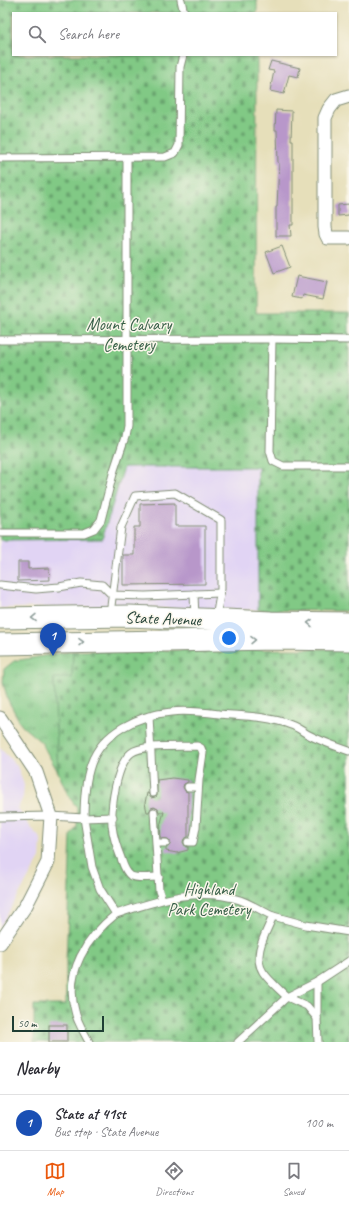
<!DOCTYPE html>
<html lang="en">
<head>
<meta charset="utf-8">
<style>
  body { margin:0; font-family:Caveat,sans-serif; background:#f2f2f3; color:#2b2b33 }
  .scale { position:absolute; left:12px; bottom:10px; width:92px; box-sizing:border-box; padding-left:4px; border:2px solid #1f3d34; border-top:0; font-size:11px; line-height:14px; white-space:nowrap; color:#1f3d34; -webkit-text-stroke:3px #fbf7ec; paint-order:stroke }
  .you { position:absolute; left:229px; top:638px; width:14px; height:14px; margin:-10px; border:3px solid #fff; border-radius:50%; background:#1a73e8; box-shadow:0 0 0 6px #1a73e833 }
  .badge { display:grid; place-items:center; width:26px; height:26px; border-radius:50%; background:#ea580c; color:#fff; font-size:13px; font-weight:700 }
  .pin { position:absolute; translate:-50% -33px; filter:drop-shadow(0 1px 2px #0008) }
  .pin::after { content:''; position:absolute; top:21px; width:14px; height:12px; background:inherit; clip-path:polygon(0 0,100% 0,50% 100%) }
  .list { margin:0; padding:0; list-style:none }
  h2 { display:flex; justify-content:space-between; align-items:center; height:52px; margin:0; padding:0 16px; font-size:17px }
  h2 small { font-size:13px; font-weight:400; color:#7c7c81 }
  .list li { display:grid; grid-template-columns:26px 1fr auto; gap:12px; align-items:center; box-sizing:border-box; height:56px; padding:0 16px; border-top:1px solid #e1e1e2 }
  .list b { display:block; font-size:15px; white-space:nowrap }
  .list p { margin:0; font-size:13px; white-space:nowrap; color:#7c7c81 }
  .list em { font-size:13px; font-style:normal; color:#7c7c81 }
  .icon { flex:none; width:22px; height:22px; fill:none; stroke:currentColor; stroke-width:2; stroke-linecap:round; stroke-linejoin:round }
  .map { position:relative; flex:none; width:349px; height:1042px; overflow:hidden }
  .search { position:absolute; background:#fff; box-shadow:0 1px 3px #0004; left:12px; right:12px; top:12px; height:44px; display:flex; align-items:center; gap:10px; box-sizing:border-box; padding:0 14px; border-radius:0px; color:#7c7c81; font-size:15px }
  .sheet { height:108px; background:#fff }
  nav { display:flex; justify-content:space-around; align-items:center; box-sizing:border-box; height:56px; border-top:1px solid #e1e1e2; background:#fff; font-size:11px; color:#7c7c81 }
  nav a { display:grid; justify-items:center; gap:2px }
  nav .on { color:#ea580c }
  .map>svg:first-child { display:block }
</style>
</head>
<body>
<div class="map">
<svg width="349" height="1042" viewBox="0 0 349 1042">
  <defs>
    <pattern id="grass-tufts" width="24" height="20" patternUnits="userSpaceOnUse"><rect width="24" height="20" fill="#81c985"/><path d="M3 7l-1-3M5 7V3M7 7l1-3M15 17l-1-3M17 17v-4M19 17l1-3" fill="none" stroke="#69a46e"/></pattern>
    <pattern id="cemetery-stones" width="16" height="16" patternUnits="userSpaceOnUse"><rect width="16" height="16" fill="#81c985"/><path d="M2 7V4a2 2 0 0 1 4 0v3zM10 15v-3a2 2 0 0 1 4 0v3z" fill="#69a46e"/></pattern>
  </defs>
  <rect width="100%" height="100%" fill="#fbf7ec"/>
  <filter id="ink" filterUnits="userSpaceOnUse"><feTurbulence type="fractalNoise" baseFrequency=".025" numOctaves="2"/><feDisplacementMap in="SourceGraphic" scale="8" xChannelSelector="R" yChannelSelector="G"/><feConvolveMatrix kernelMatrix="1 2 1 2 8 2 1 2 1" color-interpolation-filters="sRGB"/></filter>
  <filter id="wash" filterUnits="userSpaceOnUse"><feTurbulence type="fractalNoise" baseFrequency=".012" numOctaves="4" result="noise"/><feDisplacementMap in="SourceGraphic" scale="16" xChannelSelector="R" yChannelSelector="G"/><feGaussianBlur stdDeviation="0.9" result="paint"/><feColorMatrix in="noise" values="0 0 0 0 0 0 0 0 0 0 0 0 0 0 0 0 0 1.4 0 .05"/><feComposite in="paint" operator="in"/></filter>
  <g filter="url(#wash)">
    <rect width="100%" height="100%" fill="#e6dfba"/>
    <g fill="#e1d4f4">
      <polygon points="123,467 259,467 258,610 104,607 0,608 0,540 102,539"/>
      <polygon points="0,748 17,766 24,785 23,797 18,808 31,828 41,839 40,858 0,927"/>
    </g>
    <polygon fill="url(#grass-tufts)" stroke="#50835c" points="73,651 72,678 54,679 58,772 41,742 22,726 8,700 3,683 4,669 14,661"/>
    <g fill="url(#cemetery-stones)" stroke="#50835c">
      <polygon points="0,0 257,0 257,13 13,13 13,55 257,55 256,313 349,313 349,611 258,610 258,467 124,467 102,539 0,540"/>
      <polygon points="312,649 349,649 349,1042 34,1042 34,1005 66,1005 66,962 71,835 77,826 77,808 68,795 58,772 54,678 72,678 73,651"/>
    </g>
    <g id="blocks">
      <g fill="#b897ca">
        <polygon points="271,61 300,68 298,77 289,75 284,94 270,91 274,71 268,70"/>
        <polygon points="276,110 292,111 291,140 293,140 293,225 290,225 291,236 276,236 276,207 277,207 279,163 278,163 277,130 275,130"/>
        <polygon points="349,204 349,215 338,216 338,205"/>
        <polygon points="282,246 290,267 274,273 266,252"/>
        <polygon points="297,276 327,282 323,299 303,295 302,299 292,297"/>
        <polygon points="175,503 175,526 205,526 205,584 123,585 123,555 134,555 134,527 140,527 140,504"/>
        <polygon points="18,562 28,562 28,569 49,568 50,580 18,581"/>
        <polygon points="172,778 188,780 188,782 184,784 183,787 185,791 188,792 188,837 184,839 183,842 185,846 188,847 188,850 177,853 166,851 166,848 170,845 170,841 168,839 161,838 160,826 164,812 159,812 158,809 154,807 151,808 149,812 147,812 145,803 147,793 148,793 151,798 155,797 157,796 157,780"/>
        <rect x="49" y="1025" width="18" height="17"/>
      </g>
    </g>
  </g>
  <g filter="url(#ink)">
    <use href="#blocks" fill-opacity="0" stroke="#828e77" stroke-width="1"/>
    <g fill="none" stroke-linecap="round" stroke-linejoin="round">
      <defs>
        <g id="lane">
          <polyline points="181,0 184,13"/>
          <polyline points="0,158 165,157 175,153 179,145 180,67 183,55"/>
          <polyline points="272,339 270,451 273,461 283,466 349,466"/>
          <polyline points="0,340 272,339 349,340"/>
          <polyline points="0,533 84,533 94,529 101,520 114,470 125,437 127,426 127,158"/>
          <polyline points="0,585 36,589 59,587 81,583 102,585 112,595 145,596 220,593"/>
          <polyline points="194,594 195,618"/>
          <polyline points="110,614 121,527 135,496 175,493 221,520 221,589 216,618"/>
          <polyline points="149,716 153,793"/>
          <polyline points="188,787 198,787"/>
          <polyline points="154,812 159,891 162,899"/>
          <path d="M0,817L51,816L84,818C84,800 85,781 91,764C102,732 139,715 171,712C187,710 203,712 219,714C243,716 269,716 291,725C297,727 302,731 307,734C320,741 335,746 349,751"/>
          <polyline points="157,843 166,843"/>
          <path d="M159,877C151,877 138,879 131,876C125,872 123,864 121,858C117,848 113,836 112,825C111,807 116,765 131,753C142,744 182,747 197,746L201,748L203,753L199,780L196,827L193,842H188"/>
          <path d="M116,914C156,901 197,886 240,900C251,904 262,911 273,916"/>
          <path d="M349,932L306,925L273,916C266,933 252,955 263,972C269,981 279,989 287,997L317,982L349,961"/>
          <polyline points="317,982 317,1018 318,1042"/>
          <path d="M89,1042C84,1032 77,1022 75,1011C64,972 87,937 116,914L100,889L92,867L84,818L113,817"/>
          <polyline points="238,1042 287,997 307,1006 317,1018"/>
        </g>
        <g id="street">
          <polyline points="349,96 336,100 329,109 325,118 325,227 326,234 328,238 349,238"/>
          <polyline points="0,718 36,772 51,816 48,862 26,905 0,943"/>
        </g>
        <g id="primary">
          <polyline points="0,618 129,616 271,622 349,623"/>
          <polyline points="0,644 275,639 349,640"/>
        </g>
      </defs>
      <use href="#lane" stroke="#828e77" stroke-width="9"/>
      <use href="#street" stroke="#828e77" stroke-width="15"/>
      <use href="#primary" stroke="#828e77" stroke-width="23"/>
      <use href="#lane" stroke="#fff" stroke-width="7"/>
      <use href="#street" stroke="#fff" stroke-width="13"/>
      <use href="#primary" stroke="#fff" stroke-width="21"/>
    </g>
    <defs><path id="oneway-chevron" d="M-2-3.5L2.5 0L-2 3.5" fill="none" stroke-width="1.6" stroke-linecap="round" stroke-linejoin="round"/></defs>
    <g stroke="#8f9e9a">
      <use href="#oneway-chevron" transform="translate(34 618) rotate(179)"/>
      <use href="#oneway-chevron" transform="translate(310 623) rotate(-179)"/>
      <use href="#oneway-chevron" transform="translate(253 640) rotate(-1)"/>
      <use href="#oneway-chevron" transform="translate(81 642) rotate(-1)"/>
    </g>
  </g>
  <g text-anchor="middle" stroke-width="3" stroke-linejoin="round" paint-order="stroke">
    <g font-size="17" fill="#386048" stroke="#fbf7ec">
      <text x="129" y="330">Mount Calvary<tspan x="129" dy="20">Cemetery</tspan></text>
      <text x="209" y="895">Highland<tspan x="209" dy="20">Park Cemetery</tspan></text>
    </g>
    <g font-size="17" fill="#1f3d34" stroke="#fbf7ec">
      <text transform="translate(163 618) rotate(2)" y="6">State Avenue</text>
    </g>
  </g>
</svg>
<div class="scale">50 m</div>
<div class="you"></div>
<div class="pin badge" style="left:53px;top:656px;background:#1a4fb4">1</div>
<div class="search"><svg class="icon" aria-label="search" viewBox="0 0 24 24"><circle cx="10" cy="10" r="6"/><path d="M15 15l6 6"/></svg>Search here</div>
</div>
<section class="sheet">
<h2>Nearby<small></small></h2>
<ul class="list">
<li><span class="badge" style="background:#1a4fb4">1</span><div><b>State at 41st</b><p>Bus stop · State Avenue</p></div><em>100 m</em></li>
</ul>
</section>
<nav>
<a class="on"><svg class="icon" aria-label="map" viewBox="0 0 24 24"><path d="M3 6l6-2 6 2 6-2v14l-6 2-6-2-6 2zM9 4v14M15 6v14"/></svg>Map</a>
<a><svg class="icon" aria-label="directions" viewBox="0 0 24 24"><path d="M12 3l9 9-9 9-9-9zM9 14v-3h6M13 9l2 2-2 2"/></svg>Directions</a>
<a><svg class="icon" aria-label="saved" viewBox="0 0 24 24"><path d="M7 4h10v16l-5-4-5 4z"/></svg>Saved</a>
</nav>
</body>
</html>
